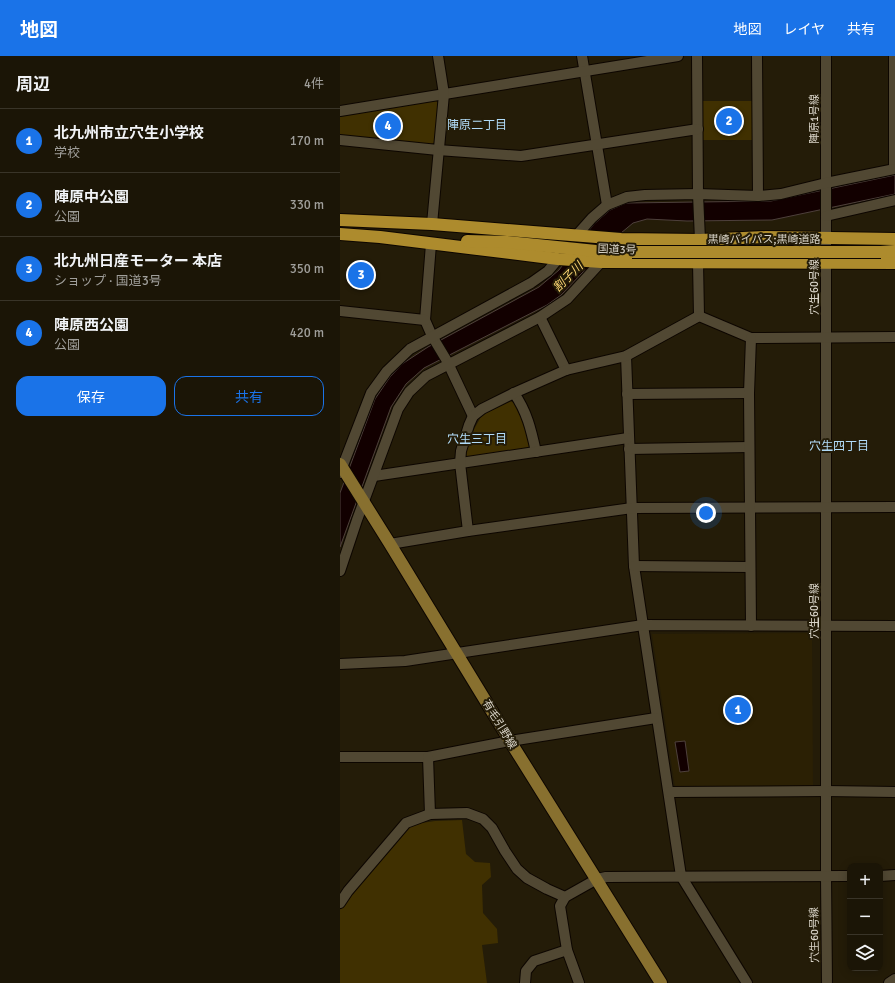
<!DOCTYPE html>
<html lang="ja">
<head>
<meta charset="utf-8">
<style>
  body { margin:0; font-family:Signika,"Noto Sans JP",sans-serif; background:#282214; color:#f1f3f6 }
  .controls { position:absolute; right:12px; bottom:12px; display:grid; overflow:hidden; border-radius:8px; box-shadow:0 2px 10px #0003 }
  .controls button { width:36px; height:36px; display:grid; place-items:center; padding:0; border:0; border-bottom:1px solid #393428; background:#1b1506; color:#f1f3f6; font:20px sans-serif }
  .you { position:absolute; left:366px; top:457px; width:14px; height:14px; margin:-10px; border:3px solid #fff; border-radius:50%; background:#1a73e8; box-shadow:0 0 0 6px #1a73e833 }
  .badge { display:grid; place-items:center; width:26px; height:26px; border-radius:50%; background:#1a73e8; color:#fff; font-size:13px; font-weight:700 }
  .pin { position:absolute; translate:-50% -50%; border:2px solid #fff; box-shadow:0 1px 4px #0006 }
  .list { margin:0; padding:0; list-style:none }
  h2 { display:flex; justify-content:space-between; align-items:center; height:52px; margin:0; padding:0 16px; font-size:17px }
  h2 small { font-size:13px; font-weight:400; color:#a09f9b }
  .list li { display:grid; grid-template-columns:26px 1fr auto; gap:12px; align-items:center; box-sizing:border-box; height:64px; padding:0 16px; border-top:1px solid #393428 }
  .list b { display:block; font-size:15px; white-space:nowrap }
  .list p { margin:0; font-size:13px; white-space:nowrap; color:#a09f9b }
  .list em { font-size:13px; font-style:normal; color:#a09f9b }
  .actions { display:flex; gap:8px; padding:12px 16px }
  .actions a { flex:1; padding:9px 0; border:1px solid #1a73e8; border-radius:12px; text-align:center; font-size:14px; color:#1a73e8 }
  .actions .main { background:#1a73e8; color:#fff }
  .icon { flex:none; width:22px; height:22px; fill:none; stroke:currentColor; stroke-width:2; stroke-linecap:round; stroke-linejoin:round }
  .map { position:relative; flex:none; width:555px; height:927px; overflow:hidden }
  header { display:flex; align-items:center; gap:24px; box-sizing:border-box; height:56px; padding:0 20px; background:#1a73e8; color:#fff }
  header strong { font-size:19px }
  nav { display:flex; gap:22px; margin-inline-start:auto; font-size:14px }
  main { display:flex }
  aside { flex:1; background:#1b1506 }
  .map>svg:first-child { display:block }
</style>
</head>
<body>
<header>
<strong>地図</strong>
<nav><a>地図</a><a>レイヤ</a><a>共有</a></nav>
</header>
<main>
<aside>
<h2>周辺<small>4件</small></h2>
<ul class="list">
<li><span class="badge">1</span><div><b>北九州市立穴生小学校</b><p>学校</p></div><em>170 m</em></li>
<li><span class="badge">2</span><div><b>陣原中公園</b><p>公園</p></div><em>330 m</em></li>
<li><span class="badge">3</span><div><b>北九州日産モーター 本店</b><p>ショップ · 国道3号</p></div><em>350 m</em></li>
<li><span class="badge">4</span><div><b>陣原西公園</b><p>公園</p></div><em>420 m</em></li>
</ul>
<div class="actions"><a class="main">保存</a><a>共有</a></div>
</aside>
<div class="map">
<svg width="555" height="927" viewBox="0 0 555 927">
  <rect width="100%" height="100%" fill="#241c08"/>
  <polygon fill="#2b2004" points="472,577 473,730 335,731 312,578"/>
  <g fill="#403001">
    <polygon points="95,44 98,47 96,86 91,88 0,80 0,60"/>
    <polygon points="363,45 414,45 415,84 363,84"/>
    <path d="M170,345C184,349 188,377 192,389L189,392L128,402L125,399L133,375L142,359Z"/>
    <polygon points="122,764 126,798 135,806 150,807 151,821 142,829 143,857 157,873 158,887 142,889 147,927 0,927 0,854 2,849 68,769 95,765"/>
  </g>
  <g fill="#120000" stroke="#4e403c">
    <polygon points="555,119 555,138 432,164 347,165 307,163 293,167 281,177 256,206 242,217 221,239 207,249 84,312 66,328 51,351 0,491 0,437 35,343 50,321 62,308 88,291 199,231 219,214 254,168 270,154 286,147 431,145"/>
    <polygon points="345,685 349,715 340,716 335,686"/>
  </g>
  <g fill="none" stroke-linecap="round" stroke-linejoin="round">
    <defs>
      <g id="minor">
        <polyline points="242,0 267,149"/>
        <polyline points="357,0 358,138 360,184"/>
        <polyline points="417,0 418,140"/>
        <polyline points="486,0 486,821 487,927"/>
        <polyline points="0,55 338,0"/>
        <polyline points="0,84 98,94 181,100 358,73"/>
        <polyline points="554,113 554,0"/>
        <polyline points="486,160 555,144"/>
        <polyline points="92,168 104,38 98,0"/>
        <polyline points="236,180 252,162 267,149 287,141 305,139 358,138 418,140 441,138 486,127 555,113"/>
        <polyline points="91,188 85,264 92,280 107,305 133,360"/>
        <polyline points="358,206 359,260"/>
        <polyline points="0,255 85,264"/>
        <polyline points="200,261 226,314"/>
        <polyline points="286,300 294,510 341,820 407,927"/>
        <path d="M174,337C187,356 191,373 196,396"/>
        <polyline points="287,338 409,337"/>
        <polyline points="289,393 409,391"/>
        <polyline points="0,417 31,337 47,315 70,293 191,227 208,215 218,203"/>
        <polyline points="34,420 288,382"/>
        <polyline points="128,475 120,407 121,395 129,369 133,360 142,353 174,337 226,314 286,300 359,260 411,282 555,281"/>
        <polyline points="50,488 128,475 292,452 555,451"/>
        <polyline points="294,510 410,511"/>
        <polyline points="0,515 17,464 58,353 69,336 86,320 200,261 227,243 261,206"/>
        <polyline points="411,570 409,337 411,282"/>
        <polyline points="0,608 65,605 303,569 555,570"/>
        <polyline points="0,701 88,701 170,685 316,662"/>
        <polyline points="88,701 90,758"/>
        <polyline points="329,736 486,735 555,736"/>
        <polyline points="540,820 555,819"/>
        <polyline points="0,847 8,835 66,767 90,758 127,757 143,763 152,772 165,795 177,813 187,822 207,833 225,841"/>
        <polyline points="185,927 186,915 194,905 227,894"/>
        <polyline points="239,927 227,894 220,850 225,841 257,823 266,821 510,820"/>
        <polyline points="549,927 555,923"/>
      </g>
      <polyline id="major" points="0,408 50,488 170,685 321,927"/>
      <g id="highway">
        <polyline points="0,164 92,168 281,183 360,184 426,181 555,183"/>
        <polyline points="0,178 40,181 218,203 261,206 555,207"/>
        <polyline points="127,185 167,186 256,195 292,196"/>
        <polyline points="541,196 555,195"/>
      </g>
    </defs>
    <use href="#minor" stroke="#0d0600" stroke-width="12"/>
    <use href="#major" stroke="#0d0600" stroke-width="14"/>
    <use href="#highway" stroke="#0d0600" stroke-width="14"/>
    <use href="#minor" stroke="#514833" stroke-width="10"/>
    <use href="#major" stroke="#88702f" stroke-width="12"/>
    <use href="#highway" stroke="#ad8b2d" stroke-width="12"/>
    <defs>
      <polyline id="highway-bridge" points="292,196 541,196"/>
    </defs>
    <use href="#highway-bridge" stroke="#0d0600" stroke-width="14" stroke-linecap="butt"/>
    <use href="#highway-bridge" stroke="#ad8b2d" stroke-width="12"/>
  </g>
  <g text-anchor="middle" stroke-width="4" stroke-linejoin="round" paint-order="stroke">
    <g font-size="11" fill="#d9d4c8" stroke="#241c08">
      <text transform="translate(474 63) rotate(-90)" y="4">陣原1号線</text>
      <text x="424" y="187">黒崎バイパス;黒崎道路</text>
      <text transform="translate(277 193) rotate(2)" y="4">国道3号</text>
      <text transform="translate(474 231) rotate(-90)" y="4">穴生60号線</text>
      <text transform="translate(474 555) rotate(-90)" y="4">穴生60号線</text>
      <text transform="translate(160 668) rotate(59)" y="4">有毛引野線</text>
      <text transform="translate(474 879) rotate(-91)" y="4">穴生60号線</text>
    </g>
    <g font-size="12" fill="#b1dbf8" stroke="#241c08">
      <text x="137" y="73">陣原二丁目</text>
      <text x="137" y="387">穴生三丁目</text>
      <text x="499" y="394">穴生四丁目</text>
    </g>
    <g font-size="12" font-style="italic" fill="#fed775" stroke="#241c08">
      <text transform="translate(228 221) rotate(-45)" y="4">割子川</text>
    </g>
  </g>
</svg>
<div class="controls">
<button>+</button>
<button>−</button>
<button><svg class="icon" aria-label="layers" viewBox="0 0 24 24"><path d="M12 4l9 5-9 5-9-5zM3 14l9 5 9-5"/></svg></button>
</div>
<div class="you"></div>
<div class="pin badge" style="left:398px;top:654px">1</div>
<div class="pin badge" style="left:389px;top:65px">2</div>
<div class="pin badge" style="left:21px;top:219px">3</div>
<div class="pin badge" style="left:48px;top:70px">4</div>
</div>
</main>
</body>
</html>
